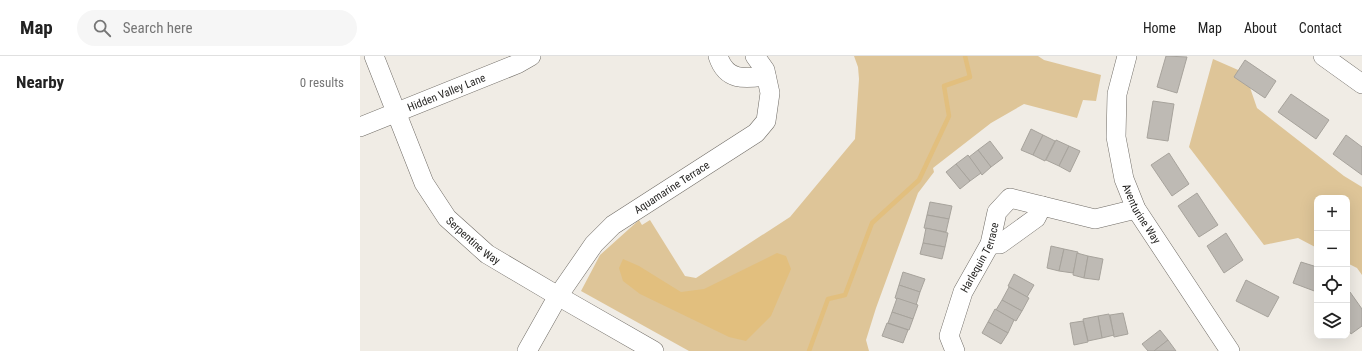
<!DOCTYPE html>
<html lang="en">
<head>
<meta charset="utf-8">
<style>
  body { margin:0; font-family:"Roboto Condensed",sans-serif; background:#f6f6f6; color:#222 }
  .controls { position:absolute; right:12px; bottom:12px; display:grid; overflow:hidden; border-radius:8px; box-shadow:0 4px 16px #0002 }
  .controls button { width:36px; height:36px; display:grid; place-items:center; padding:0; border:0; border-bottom:1px solid #e0e0e0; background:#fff; color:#222; font:20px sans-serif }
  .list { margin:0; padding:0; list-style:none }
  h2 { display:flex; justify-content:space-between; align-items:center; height:52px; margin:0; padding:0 16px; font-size:17px }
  h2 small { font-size:13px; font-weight:400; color:#767676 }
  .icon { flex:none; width:22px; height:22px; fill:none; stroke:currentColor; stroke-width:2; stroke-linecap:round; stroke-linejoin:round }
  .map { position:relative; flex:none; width:1002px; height:295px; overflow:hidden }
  header { display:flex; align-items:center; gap:24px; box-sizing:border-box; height:56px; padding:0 20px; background:#fff; border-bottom:1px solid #e0e0e0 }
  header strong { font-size:19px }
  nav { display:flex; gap:22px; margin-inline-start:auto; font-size:14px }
  .search { width:280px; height:36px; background:#f6f6f6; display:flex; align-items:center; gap:10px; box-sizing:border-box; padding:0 14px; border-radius:22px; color:#767676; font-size:15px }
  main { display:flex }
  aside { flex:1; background:#fff }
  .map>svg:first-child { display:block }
</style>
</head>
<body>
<header>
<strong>Map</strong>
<div class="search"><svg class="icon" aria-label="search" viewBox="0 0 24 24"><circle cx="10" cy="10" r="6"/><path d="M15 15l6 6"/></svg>Search here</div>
<nav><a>Home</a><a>Map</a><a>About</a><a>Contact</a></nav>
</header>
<main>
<aside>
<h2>Nearby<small>0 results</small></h2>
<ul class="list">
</ul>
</aside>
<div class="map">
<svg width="1002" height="295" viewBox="0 0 1002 295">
  <rect width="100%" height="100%" fill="#f0ece5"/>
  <g fill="#dec598">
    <polygon points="494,0 678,0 684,4 741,19 736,45 723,44 717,62 664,48 631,67 573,112 574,116 558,137 516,252 506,284 509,295 329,295 221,235 240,199 279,164 282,169 290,164 325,220 336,222 430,161 495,83 499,23 498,11"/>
    <polygon points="853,3 885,17 897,52 984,120 1002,131 1002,219 997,212 987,207 987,142 957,142 957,192 938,182 904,189 829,91"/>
  </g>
  <polygon fill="#e2bf7e" points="417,197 426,200 431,213 411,260 386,285 369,281 280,238 263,225 259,212 263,203 279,210 321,236 344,233"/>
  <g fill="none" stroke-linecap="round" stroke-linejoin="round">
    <polyline stroke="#e2bf7e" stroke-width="4.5" points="449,295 468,243 485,239 512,167 559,124 589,60 584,30 610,21 605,0"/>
  </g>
  <g fill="#bebab4" stroke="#a7a39c">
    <polygon points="806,0 827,1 817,37 797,31"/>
    <polygon points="885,4 916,25 905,42 874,21"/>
    <polygon points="931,38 969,64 956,83 918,56"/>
    <polygon points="793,45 814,48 808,85 787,82"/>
    <polygon points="671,73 683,79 673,99 661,94"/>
    <polygon points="683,79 695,85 685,105 673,99"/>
    <polygon points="986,79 1002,91 1002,119 973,98"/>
    <polygon points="696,84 709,90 699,110 686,104"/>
    <polygon points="630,85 643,102 631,111 618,94"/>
    <polygon points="709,90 720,95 710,116 699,110"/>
    <polygon points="618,94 631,111 622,119 609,101"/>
    <polygon points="809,97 829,128 812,140 791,109"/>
    <polygon points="608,99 621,117 610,125 596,108"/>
    <polygon points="596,108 610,125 600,133 586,116"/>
    <polygon points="837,137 858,169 839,181 818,150"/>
    <polygon points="570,146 592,150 589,163 567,159"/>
    <polygon points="567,159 589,163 586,176 564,172"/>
    <polygon points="566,172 588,177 585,191 563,187"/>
    <polygon points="866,177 883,204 864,217 847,190"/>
    <polygon points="563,187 585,191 582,203 560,198"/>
    <polygon points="691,190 704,193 699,215 687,212"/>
    <polygon points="704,193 718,196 713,217 699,215"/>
    <polygon points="717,197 728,200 724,222 713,219"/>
    <polygon points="728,200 743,203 739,224 724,222"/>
    <polygon points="941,206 957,211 957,236 933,227"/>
    <polygon points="543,216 565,223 560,236 539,229"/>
    <polygon points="654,218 674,229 667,241 648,230"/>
    <polygon points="886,224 919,241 908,261 876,245"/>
    <polygon points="539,229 560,236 556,249 535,242"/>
    <polygon points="649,231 669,242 662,255 642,244"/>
    <polygon points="990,236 1002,253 1002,270 991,278 987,272 987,238"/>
    <polygon points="537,242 558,249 553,263 532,256"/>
    <polygon points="642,244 662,255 656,265 636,254"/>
    <polygon points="635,253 654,264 648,277 628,266"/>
    <polygon points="532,256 553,263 549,274 528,267"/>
    <polygon points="763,257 768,278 754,281 750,259"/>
    <polygon points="749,258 754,279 742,282 738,260"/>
    <polygon points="738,260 742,282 728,285 723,263"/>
    <polygon points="723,265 728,286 714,289 710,267"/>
    <polygon points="628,266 648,277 641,288 622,277"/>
    <polygon points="527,267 548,274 543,287 522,280"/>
    <polygon points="800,274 808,284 794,295 788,295 782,288"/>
    <polygon points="808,284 816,295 794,295"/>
  </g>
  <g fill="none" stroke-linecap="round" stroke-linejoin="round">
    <defs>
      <g id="minor">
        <path id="s1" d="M14,0L64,127L87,162L127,198L198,240L294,295"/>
        <path d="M358,0C366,25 384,23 406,20"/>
        <path id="s2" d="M767,0L757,38L756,81L764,123L776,153L870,295"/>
        <polyline points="963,0 1002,28"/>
        <path id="s3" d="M0,71L157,8L171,0"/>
        <polyline points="630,188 640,188 676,162 682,150"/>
        <path id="s4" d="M167,295L198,240L234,188L253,169L396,77L406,65L410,37L405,14L395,0"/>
        <path id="s5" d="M595,295L589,280L603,236L630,188L637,156L650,142L735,163L776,153"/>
      </g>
    </defs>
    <use href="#minor" stroke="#706c66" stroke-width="20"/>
    <use href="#minor" stroke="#fff" stroke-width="19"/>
  </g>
  <g text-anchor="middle" stroke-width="3" stroke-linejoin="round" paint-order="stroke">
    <g font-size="11" fill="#201f1d" stroke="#fff">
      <text dy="4" stroke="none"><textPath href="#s3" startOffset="93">Hidden Valley Lane</textPath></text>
      <text dy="4" stroke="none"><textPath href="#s4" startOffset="223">Aquamarine Terrace</textPath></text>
      <text dy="4" stroke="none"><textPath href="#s2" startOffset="164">Aventurine Way</textPath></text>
      <text dy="4" stroke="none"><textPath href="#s1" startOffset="213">Serpentine Way</textPath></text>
      <text dy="4" stroke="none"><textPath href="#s5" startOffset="101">Harlequin Terrace</textPath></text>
    </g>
  </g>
</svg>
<div class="controls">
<button>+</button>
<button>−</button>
<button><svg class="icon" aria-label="locate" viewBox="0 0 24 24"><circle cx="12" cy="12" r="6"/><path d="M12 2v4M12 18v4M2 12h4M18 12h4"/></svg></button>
<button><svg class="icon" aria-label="layers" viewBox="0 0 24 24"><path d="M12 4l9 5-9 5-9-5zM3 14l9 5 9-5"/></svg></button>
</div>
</div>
</main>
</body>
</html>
